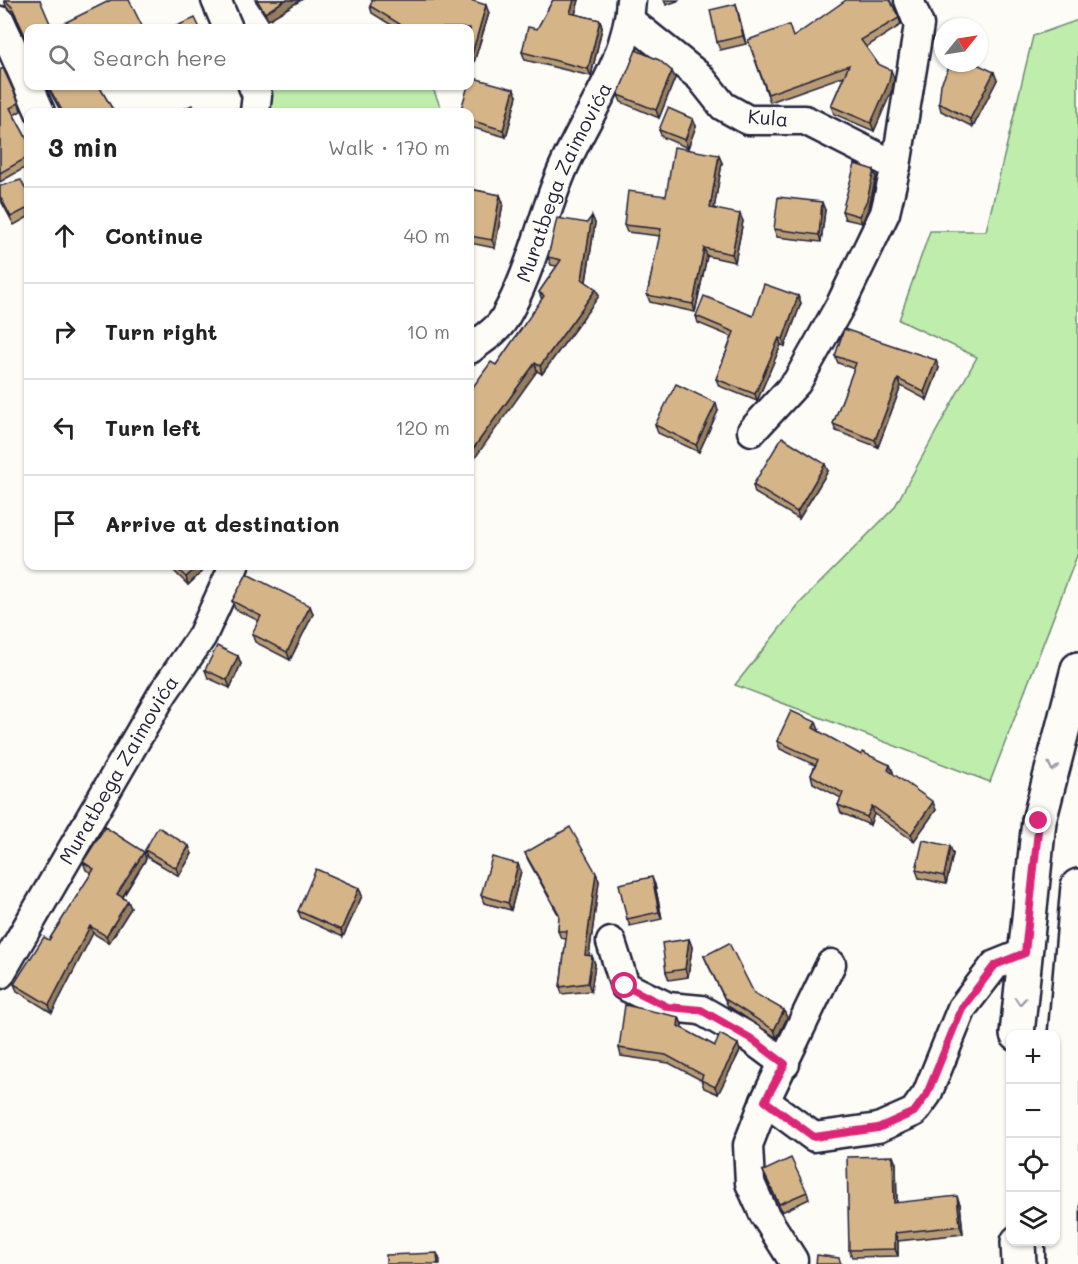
<!DOCTYPE html>
<html lang="en">
<head>
<meta charset="utf-8">
<style>
  body { margin:0; font-family:Mali,sans-serif; background:#f2f2f2; color:#222 }
  .controls { position:absolute; right:18px; bottom:18px; display:grid; overflow:hidden; border-radius:12px; box-shadow:0 2px 4px #0004 }
  .controls button { width:54px; height:54px; display:grid; place-items:center; padding:0; border:0; border-bottom:2px solid #e0e0e0; background:#fff; color:#222; font:30px sans-serif }
  .compass { position:absolute; left:934px; top:18px; width:54px; height:54px; border-radius:50%; background:#fff; box-shadow:0 2px 4px #0004; rotate:60deg }
  .stop { position:absolute; width:18px; height:18px; margin:-14px; border:4px solid #db2777; border-radius:50%; background:#fff }
  .stop.end { background:#db2777; border-color:#fff; box-shadow:0 2px 6px #0008 }
  .list { margin:0; padding:0; list-style:none }
  h2 { display:flex; justify-content:space-between; align-items:center; height:78px; margin:0; padding:0 24px; font-size:26px }
  h2 small { font-size:20px; font-weight:400; color:#767676 }
  .list li { display:grid; grid-template-columns:39px 1fr auto; gap:18px; align-items:center; box-sizing:border-box; height:96px; padding:0 24px; border-top:2px solid #e0e0e0 }
  .list b { display:block; font-size:22px; white-space:nowrap }
  .list em { font-size:20px; font-style:normal; color:#767676 }
  .icon { flex:none; width:33px; height:33px; fill:none; stroke:currentColor; stroke-width:2; stroke-linecap:round; stroke-linejoin:round }
  .map { position:relative; flex:none; width:1078px; height:1264px; overflow:hidden }
  .search { position:absolute; background:#fff; box-shadow:0 2px 4px #0004; left:24px; top:24px; width:450px; height:66px; display:flex; align-items:center; gap:15px; box-sizing:border-box; padding:0 21px; border-radius:12px; color:#767676; font-size:22px }
  .panel { position:absolute; background:#fff; box-shadow:0 2px 4px #0004; left:24px; top:108px; width:450px; height:462px; border-radius:12px }
  .map>svg:first-child { display:block }
</style>
</head>
<body>
<div class="map">
<svg width="1078" height="1264" viewBox="0 0 1078 1264">
  <rect width="100%" height="100%" fill="#fdfcf7"/>
  <filter id="ink" filterUnits="userSpaceOnUse"><feTurbulence type="fractalNoise" baseFrequency=".0167" numOctaves="2"/><feDisplacementMap in="SourceGraphic" scale="12" xChannelSelector="R" yChannelSelector="G"/><feConvolveMatrix kernelMatrix="1 2 1 2 8 2 1 2 1" color-interpolation-filters="sRGB"/></filter>
  <g filter="url(#ink)">
    <g fill="#beedac" stroke="#708874" stroke-width="1.5">
      <polygon points="1078,20 1078,553 990,782 735,685 799,604 894,508 977,357 899,320 930,231 986,231 1033,36"/>
      <polygon points="270,86 432,86 440,106 440,112 266,112 267,87"/>
    </g>
    <g fill="none" stroke-linecap="round" stroke-linejoin="round">
      <defs>
        <g id="street">
          <polyline points="216,0 228,28"/>
          <polyline points="0,21 40,112"/>
          <polyline points="630,21 700,77 723,106 748,120 805,120 896,166"/>
          <polyline points="253,86 257,95 255,112"/>
          <path id="s1" d="M470,349C480,341 497,331 504,319C530,275 540,225 559,178C582,119 628,65 631,0"/>
          <polyline points="752,431 797,382 841,304 885,213 896,166 919,25 909,0"/>
          <polyline points="611,942 625,986 668,1007 701,1010 750,1038 785,1064"/>
          <path id="s2" d="M0,974L163,693L202,636L234,566"/>
          <polyline points="765,1101 814,1137 878,1128 914,1112 927,1094 962,1008 995,965 1025,953"/>
          <polyline points="793,1260 764,1214 750,1183 748,1145 765,1101 831,964"/>
        </g>
        <g id="primary">
          <polyline points="1017,1034 1039,821 1078,669"/>
          <polyline points="1018,1242 1019,1264"/>
          <polyline points="1063,1264 1063,1060 1078,886"/>
        </g>
      </defs>
      <use href="#street" stroke="#22223b" stroke-width="33"/>
      <use href="#primary" stroke="#22223b" stroke-width="38"/>
      <use href="#street" stroke="#fdfcf7" stroke-width="28"/>
      <use href="#primary" stroke="#fdfcf7" stroke-width="33"/>
    </g>
    <g fill="#b79b75" stroke="#22223b" stroke-width="1.5">
      <polygon points="4,0 40,0 28,28 28,44 15,14 6,6"/>
      <polygon points="255,0 301,0 268,20"/>
      <polygon points="371,0 470,0 489,13 471,72 470,72 470,28 396,28 372,13 370,6 373,1"/>
      <polygon points="553,0 579,0 575,14 600,20 602,28 591,76 525,60 522,52 537,29"/>
      <polygon points="664,0 680,0 666,5"/>
      <polygon points="736,4 746,44 720,50 717,42"/>
      <polygon points="899,18 901,25 866,47 878,64 894,78 892,90 874,131 834,114 831,106 844,76 770,102 748,40 793,37"/>
      <polygon points="0,70 19,103 21,111 14,115 28,141 28,166 0,182"/>
      <polygon points="675,78 659,118 621,102 618,95"/>
      <polygon points="997,80 973,127 941,111 939,103"/>
      <polygon points="47,86 99,86 114,112 61,112"/>
      <polygon points="517,96 506,137 470,127 470,112"/>
      <polygon points="696,126 688,148 662,137 659,130"/>
      <polygon points="722,163 714,208 743,221 735,262 707,256 695,312 650,302 647,295 660,236 627,232 624,225 666,196"/>
      <polygon points="874,170 876,177 869,207 862,223 845,219 842,211"/>
      <polygon points="0,186 28,194 28,217 14,225 0,199"/>
      <polygon points="470,189 500,195 503,203 495,248 470,243"/>
      <polygon points="825,210 821,242 777,237 774,229"/>
      <polygon points="592,216 595,223 586,282 596,289 599,296 542,374 537,371 496,365 542,300 539,292 557,266 551,265 548,257 587,223"/>
      <polygon points="798,296 801,303 785,346 781,345 757,401 719,386 716,379 732,337 698,323 696,316 753,316"/>
      <polygon points="835,356 939,368 927,400 901,386 878,447 836,431 833,424 854,369 838,363"/>
      <polygon points="718,411 699,452 658,433 655,425"/>
      <polygon points="828,471 799,519 755,493 753,485"/>
      <polygon points="169,566 208,566 188,585"/>
      <polygon points="232,601 310,606 313,614 290,660 255,642 252,634 259,621 235,609"/>
      <polygon points="238,656 241,664 230,688 208,678 205,670"/>
      <polygon points="819,730 818,731 861,755 890,765 893,772 892,774 936,810 914,841 874,814 870,825 841,813 838,805 841,798 813,783 811,775 815,765 780,749 777,741"/>
      <polygon points="145,850 192,854 179,876 147,857"/>
      <polygon points="525,853 596,873 599,881 589,956 592,956 595,964 591,991 562,994 560,987 566,939 561,938 558,931 559,916 528,860"/>
      <polygon points="953,854 946,884 919,878 916,870"/>
      <polygon points="146,859 123,897 131,908 109,943 93,933 52,1013 17,991 14,984 49,940 92,873 86,870 83,862"/>
      <polygon points="521,871 511,910 484,903 481,895"/>
      <polygon points="655,885 662,919 630,926 627,919"/>
      <polygon points="359,888 362,896 343,937 301,918 298,911"/>
      <polygon points="689,939 692,947 688,977 669,980 666,972"/>
      <polygon points="704,956 787,1018 777,1038 728,1006 707,963"/>
      <polygon points="679,1017 682,1025 681,1028 715,1046 740,1051 718,1094 704,1088 701,1080 669,1063 621,1056 619,1048"/>
      <polygon points="896,1164 897,1203 960,1204 963,1234 898,1241 898,1256 852,1257 849,1250"/>
      <polygon points="763,1171 807,1192 809,1199 782,1212"/>
    </g>
    <g fill="#957e5f" stroke="#22223b" stroke-width="1.5">
      <polygon points="285,0 301,0 268,20 265,13"/>
      <polygon points="574,0 579,0 573,21 570,13"/>
      <polygon points="736,4 746,44 743,36"/>
      <polygon points="486,5 489,13 471,72 470,68 470,61"/>
      <polygon points="600,20 602,28 591,76 588,69"/>
      <polygon points="891,70 894,78 892,90 874,131 871,123"/>
      <polygon points="672,71 675,78 659,118 656,110"/>
      <polygon points="994,72 997,80 973,127 970,119"/>
      <polygon points="514,89 517,96 506,137 503,130"/>
      <polygon points="693,119 696,126 688,148 685,140"/>
      <polygon points="719,155 722,163 713,215 710,208"/>
      <polygon points="874,170 876,177 869,207 862,223 859,216"/>
      <polygon points="500,195 503,203 495,248 492,240"/>
      <polygon points="822,202 825,210 821,242 819,235"/>
      <polygon points="740,214 743,221 735,262 732,254"/>
      <polygon points="592,216 595,223 585,287 582,279"/>
      <polygon points="704,248 707,256 695,312 693,304"/>
      <polygon points="596,289 599,296 542,374 540,366"/>
      <polygon points="798,296 801,303 785,346 783,339"/>
      <polygon points="779,338 781,345 757,401 755,394"/>
      <polygon points="936,360 939,368 927,400 924,392"/>
      <polygon points="535,363 537,371 470,465 470,453"/>
      <polygon points="898,379 901,386 878,447 875,440"/>
      <polygon points="716,403 718,411 699,452 696,445"/>
      <polygon points="825,464 828,471 799,519 797,512"/>
      <polygon points="198,566 208,566 188,585 186,577"/>
      <polygon points="310,606 313,614 290,660 287,652"/>
      <polygon points="238,656 241,664 230,688 227,680"/>
      <polygon points="816,722 819,730 816,736 813,728"/>
      <polygon points="890,765 893,772 891,778 888,770"/>
      <polygon points="933,802 936,810 914,841 911,834"/>
      <polygon points="872,806 874,814 870,825 867,817"/>
      <polygon points="189,846 192,854 179,876 176,868"/>
      <polygon points="950,846 953,854 946,884 944,876"/>
      <polygon points="144,852 146,859 120,901 117,894"/>
      <polygon points="518,864 521,871 511,910 508,903"/>
      <polygon points="596,873 599,881 588,963 585,955"/>
      <polygon points="652,877 655,885 662,919 659,912"/>
      <polygon points="359,888 362,896 343,937 341,930"/>
      <polygon points="128,901 131,908 109,943 106,936"/>
      <polygon points="90,926 93,933 52,1013 49,1005"/>
      <polygon points="689,939 692,947 688,977 685,969"/>
      <polygon points="592,956 595,964 591,991 588,983"/>
      <polygon points="784,1010 787,1018 777,1038 774,1030"/>
      <polygon points="679,1017 682,1025 680,1034 678,1026"/>
      <polygon points="738,1044 740,1051 718,1094 715,1087"/>
      <polygon points="893,1156 896,1164 897,1211 894,1203"/>
      <polygon points="957,1196 960,1204 963,1234 960,1226"/>
      <polygon points="895,1233 898,1241 898,1256 895,1249"/>
      <polygon points="437,1253 440,1260 440,1264 438,1264"/>
    </g>
    <g fill="#d5b488" stroke="#22223b" stroke-width="1.5">
      <polygon points="5,0 40,0 52,28 28,28 28,42 12,7"/>
      <polygon points="111,0 129,0 143,28 54,28"/>
      <polygon points="257,0 285,0 265,13"/>
      <polygon points="373,0 470,0 486,5 470,61 470,28 406,28 370,6"/>
      <polygon points="553,0 574,0 570,13 600,20 588,69 522,52 528,27 537,29"/>
      <polygon points="846,0 890,0 899,18 861,40 878,64 891,70 889,82 871,123 831,106 849,65 768,94 748,40 789,25 793,37"/>
      <polygon points="736,4 743,36 717,42 710,10"/>
      <polygon points="195,18 200,28 172,28"/>
      <polygon points="636,50 659,60 672,71 656,110 618,95"/>
      <polygon points="951,63 975,63 994,72 970,119 939,103 941,84"/>
      <polygon points="3,68 19,103 10,108 28,141 28,157 0,173 0,70"/>
      <polygon points="470,77 514,89 503,130 470,120 470,112 460,112 468,86 470,86"/>
      <polygon points="48,86 99,86 113,110 108,112 63,112"/>
      <polygon points="192,105 196,112 177,112"/>
      <polygon points="214,108 217,112 204,112"/>
      <polygon points="668,108 693,119 685,140 659,130"/>
      <polygon points="674,147 719,155 710,208 740,214 732,254 704,248 693,304 647,295 661,229 624,225 628,191 666,196"/>
      <polygon points="855,164 874,170 867,200 859,216 842,211"/>
      <polygon points="21,180 28,194 28,208 11,217 0,196 0,186"/>
      <polygon points="470,189 500,195 492,240 470,236"/>
      <polygon points="778,197 822,202 819,235 774,229"/>
      <polygon points="592,216 582,279 596,289 540,366 535,363 470,453 470,391 491,362 496,365 544,296 539,292 561,260 548,257 557,218 587,223"/>
      <polygon points="764,284 798,296 783,339 779,338 755,394 716,379 734,332 696,316 704,296 753,316"/>
      <polygon points="844,329 936,360 924,392 898,379 875,440 833,424 856,363 835,356"/>
      <polygon points="676,384 716,403 696,445 655,425"/>
      <polygon points="782,437 825,464 797,512 753,485"/>
      <polygon points="174,566 198,566 186,577"/>
      <polygon points="247,574 310,606 287,652 252,634 261,616 232,601"/>
      <polygon points="217,646 238,656 227,680 205,670"/>
      <polygon points="791,711 816,722 813,728 861,755 862,752 890,765 888,770 933,802 911,834 872,806 867,817 838,805 843,793 811,775 818,760 777,741"/>
      <polygon points="105,827 144,852 117,894 128,901 106,936 90,926 49,1005 14,984 44,937 49,940 94,869 83,862"/>
      <polygon points="158,827 189,846 176,868 145,850"/>
      <polygon points="570,827 596,873 585,955 592,956 588,983 560,987 567,931 558,931 559,914 525,853"/>
      <polygon points="923,840 950,846 944,876 916,870"/>
      <polygon points="492,857 518,864 508,903 481,895"/>
      <polygon points="316,869 359,888 341,930 298,911"/>
      <polygon points="652,877 659,912 627,919 619,884"/>
      <polygon points="689,939 685,969 666,972 662,943"/>
      <polygon points="729,943 754,993 784,1010 774,1030 725,999 704,956"/>
      <polygon points="625,1005 679,1017 678,1026 715,1046 720,1034 738,1044 715,1087 701,1080 703,1075 666,1055 619,1048"/>
      <polygon points="893,1156 894,1203 957,1196 960,1226 895,1233 895,1249 849,1250 847,1157"/>
      <polygon points="791,1158 807,1192 779,1204 763,1171"/>
      <polygon points="437,1253 438,1264 386,1264 386,1255"/>
      <polygon points="817,1255 839,1258 841,1264 816,1264"/>
    </g>
    <defs><path id="oneway-chevron" d="M-2-3.5L2.5 0L-2 3.5" fill="none" stroke-width="1.6" stroke-linecap="round" stroke-linejoin="round" transform="scale(1.5)"/></defs>
    <g stroke="#9a9aa2">
      <use href="#oneway-chevron" transform="translate(1053 767) rotate(104)"/>
      <use href="#oneway-chevron" transform="translate(1020 1001) rotate(95)"/>
    </g>
  </g>
  <g fill="none" stroke-linecap="round" stroke-linejoin="round" filter="url(#ink)">
    <polyline stroke="#db2777" stroke-width="8" points="625,986 668,1007 701,1010 750,1038 785,1064 765,1101 814,1137 878,1128 914,1112 927,1094 962,1008 995,965 1025,953 1039,821"/>
  </g>
  <g text-anchor="middle" stroke-width="4.5" stroke-linejoin="round" paint-order="stroke">
    <g font-size="20" fill="#22223b" stroke="#fdfcf7">
      <text transform="translate(768 118) rotate(5)" y="7">Kula</text>
      <text dy="7" stroke="none"><textPath href="#s1" startOffset="195">Muratbega Zaimovića</textPath></text>
      <text dy="7" stroke="none"><textPath href="#s2" startOffset="236">Muratbega Zaimovića</textPath></text>
    </g>
  </g>
</svg>
<div class="controls">
<button>+</button>
<button>−</button>
<button><svg class="icon" aria-label="locate" viewBox="0 0 24 24"><circle cx="12" cy="12" r="6"/><path d="M12 2v4M12 18v4M2 12h4M18 12h4"/></svg></button>
<button><svg class="icon" aria-label="layers" viewBox="0 0 24 24"><path d="M12 4l9 5-9 5-9-5zM3 14l9 5 9-5"/></svg></button>
</div>
<svg class="compass" viewBox="-18 -18 36 36"><path d="M0-13l5 13h-10z" fill="#e53935"/><path d="M0 13l5-13h-10z" fill="#767676"/></svg>
<div class="stop" style="left:625px;top:986px"></div>
<div class="stop end" style="left:1039px;top:821px"></div>
<div class="search"><svg class="icon" aria-label="search" viewBox="0 0 24 24"><circle cx="10" cy="10" r="6"/><path d="M15 15l6 6"/></svg>Search here</div>
<section class="panel">
<h2>3 min<small>Walk · 170 m</small></h2>
<ul class="list">
<li><svg class="icon" aria-label="ahead" viewBox="0 0 24 24"><path d="M12 20V5M6 11l6-6 6 6"/></svg><div><b>Continue</b></div><em>40 m</em></li>
<li><svg class="icon" aria-label="right" viewBox="0 0 24 24"><path d="M7 20v-9h11M14 6l5 5-5 5"/></svg><div><b>Turn right</b></div><em>10 m</em></li>
<li><svg class="icon" aria-label="left" viewBox="0 0 24 24"><path d="M17 20v-9H6M10 6l-5 5 5 5"/></svg><div><b>Turn left</b></div><em>120 m</em></li>
<li><svg class="icon" aria-label="arrive" viewBox="0 0 24 24"><path d="M6 21V4h12l-3 4 3 4H6"/></svg><div><b>Arrive at destination</b></div></li>
</ul>
</section>
</div>
</body>
</html>
